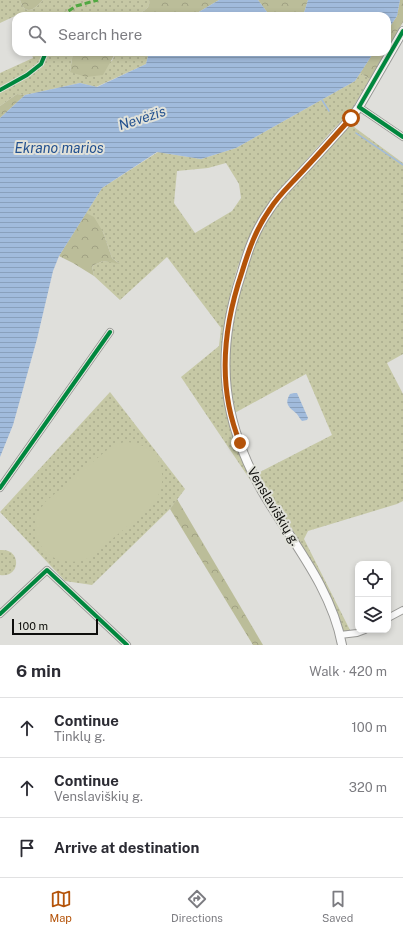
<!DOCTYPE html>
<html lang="en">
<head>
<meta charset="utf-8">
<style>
  body { margin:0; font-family:"Public Sans",sans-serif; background:#f2f2f3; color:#2b2b33 }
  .controls { position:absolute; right:12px; bottom:12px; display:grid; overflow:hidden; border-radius:8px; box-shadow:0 2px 6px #0003 }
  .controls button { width:36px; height:36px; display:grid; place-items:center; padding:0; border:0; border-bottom:1px solid #e1e1e2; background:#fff; color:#2b2b33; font:20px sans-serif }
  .scale { position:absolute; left:12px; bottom:10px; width:86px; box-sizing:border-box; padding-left:4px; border:2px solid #0e0e0c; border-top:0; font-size:11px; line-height:14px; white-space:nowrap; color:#0e0e0c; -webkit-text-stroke:3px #e0e1d9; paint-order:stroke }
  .stop { position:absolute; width:12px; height:12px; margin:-9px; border:3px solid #b45309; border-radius:50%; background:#fff }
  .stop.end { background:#b45309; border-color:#fff; box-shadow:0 1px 4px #0008 }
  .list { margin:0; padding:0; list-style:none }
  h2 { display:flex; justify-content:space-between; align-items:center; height:52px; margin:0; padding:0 16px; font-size:17px }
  h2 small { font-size:13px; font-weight:400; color:#7c7c81 }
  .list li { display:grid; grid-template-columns:26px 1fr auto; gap:12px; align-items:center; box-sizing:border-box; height:60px; padding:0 16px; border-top:1px solid #e1e1e2 }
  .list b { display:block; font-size:15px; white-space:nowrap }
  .list p { margin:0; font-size:13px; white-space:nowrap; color:#7c7c81 }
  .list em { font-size:13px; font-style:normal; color:#7c7c81 }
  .icon { flex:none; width:22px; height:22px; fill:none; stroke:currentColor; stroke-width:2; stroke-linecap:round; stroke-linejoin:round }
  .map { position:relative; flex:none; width:403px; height:645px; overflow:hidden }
  .search { position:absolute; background:#fff; box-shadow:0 2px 6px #0003; left:12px; right:12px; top:12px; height:44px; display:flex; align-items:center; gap:10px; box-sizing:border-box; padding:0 14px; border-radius:12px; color:#7c7c81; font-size:15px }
  .sheet { height:232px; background:#fff }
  nav { display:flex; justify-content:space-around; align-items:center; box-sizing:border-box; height:56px; border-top:1px solid #e1e1e2; background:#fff; font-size:11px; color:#7c7c81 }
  nav a { display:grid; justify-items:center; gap:2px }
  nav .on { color:#b45309 }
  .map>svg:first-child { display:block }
</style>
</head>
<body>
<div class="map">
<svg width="403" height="645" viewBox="0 0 403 645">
  <defs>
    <pattern id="grass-dots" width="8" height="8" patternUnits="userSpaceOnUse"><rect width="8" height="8" fill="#c6c8a5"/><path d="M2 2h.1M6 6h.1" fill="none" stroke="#a9ab8d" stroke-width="1.8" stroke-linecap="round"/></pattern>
    <pattern id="forest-crowns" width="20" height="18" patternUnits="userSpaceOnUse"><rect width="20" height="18" fill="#bbbd99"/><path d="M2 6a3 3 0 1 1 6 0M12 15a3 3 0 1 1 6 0" fill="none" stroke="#a0a183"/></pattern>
    <pattern id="water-rules" width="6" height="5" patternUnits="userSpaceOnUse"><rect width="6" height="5" fill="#a1bbdc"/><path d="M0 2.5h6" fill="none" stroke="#89a0bc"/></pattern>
  </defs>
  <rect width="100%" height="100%" fill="#dfdfdb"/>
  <g fill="url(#grass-dots)" fill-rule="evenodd">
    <path d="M0,0H20C25,17 35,9 43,0H149C151,10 141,12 133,16H16V18L15,16L0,23Z"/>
    <polygon points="31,52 73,52 70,72 112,61 116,52 149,52 146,64 96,87 80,83 25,95 17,94 0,106 0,73 33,58"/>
    <path d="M360,73L370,79C364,88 359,98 353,107C346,117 337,125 329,134C310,156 290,178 271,200C233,250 214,341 225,402C227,411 232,421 235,430C243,450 250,470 257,490L181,377L219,346L221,328L167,257L120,300L94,276L92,266L103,261L119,263L112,258L103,232L86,213L102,188L158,152L201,159L236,148L355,81ZM226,163L239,184L241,198L232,211L195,233L174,203L177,171L208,168Z"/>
    <polygon points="350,124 403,163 403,354 387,363 403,394 403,501 397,504 308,531 304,539 352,634 340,635 331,608 254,475 332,435 306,374 231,415 228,400 231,311 262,221"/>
    <polygon points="110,392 185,489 170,509 92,585 65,581 0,512"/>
    <path d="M0,550C22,548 21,578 0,575Z"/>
  </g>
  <g fill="url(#forest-crowns)">
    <path d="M20,0H43C35,9 25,17 20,0Z"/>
    <path d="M149,0H219L192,16H133C141,12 151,10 149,0Z"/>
    <polygon points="258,0 308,0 303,16 270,16"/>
    <polygon points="400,0 403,0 403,22 387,50 387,31 397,16"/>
    <polygon points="73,52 116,52 103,75 86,77 70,72"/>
    <polygon points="374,52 386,52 370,79 360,73"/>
    <polygon points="17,94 25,95 0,118 0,106"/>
    <polygon points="86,213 94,217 103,232 112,258 120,264 103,261 92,266 94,276 73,263 59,256"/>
    <polygon points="177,499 263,645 253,645 170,509"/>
  </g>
  <path fill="#c6c8a5" d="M125,442C162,443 173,481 151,507L89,558C81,561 73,563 65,561C45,559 31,538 36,518C38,512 42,507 45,502L113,445Z"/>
  <g fill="url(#water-rules)">
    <polygon points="219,0 258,0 270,16 192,16"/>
    <polygon points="308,0 400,0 397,16 387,31 387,16 303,16"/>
    <polygon points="149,52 374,52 355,81 236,148 201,159 157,152 102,188 59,256 53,271 37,339 13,425 0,457 0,118 25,95 80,83 97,87 146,64"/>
    <path d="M294,393H297L308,418L307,420L302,421C300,419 298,415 296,413C289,407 284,404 290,394Z"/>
  </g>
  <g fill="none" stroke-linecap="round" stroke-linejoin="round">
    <g stroke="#a1bbdc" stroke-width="1.5">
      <polyline points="322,100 329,111"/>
      <polyline points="356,133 403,165"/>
    </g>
    <defs>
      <g id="street">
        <polyline points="359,107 403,137"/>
        <polyline points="0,488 110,332"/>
        <polyline points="0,614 47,570 127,645"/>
        <polyline points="388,618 403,610"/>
        <polyline points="340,635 357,633 365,630"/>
      </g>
      <path id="secondary" d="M342,645C332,590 294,544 266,498C222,424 214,357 241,275C248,250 255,230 270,209C278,196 290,185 300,174C317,156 334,137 351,118L359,107L403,31"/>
    </defs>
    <use href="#street" stroke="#989895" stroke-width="8"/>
    <use href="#secondary" stroke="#989895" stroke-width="10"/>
    <use href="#street" stroke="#fafafa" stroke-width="6"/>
    <use href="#secondary" stroke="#fafafa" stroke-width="8"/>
    <polyline stroke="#51a841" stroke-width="3" stroke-dasharray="6 3" stroke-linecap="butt" points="61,16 76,6 98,0"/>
    <defs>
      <g id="cycleway">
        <polyline points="403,31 359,107 403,137"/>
        <polyline points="0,90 27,75 41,64 46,52"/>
        <polyline points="0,488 110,332"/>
        <polyline points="0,614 47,570 127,645"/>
      </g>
    </defs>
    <use href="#cycleway" stroke="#e0e1d9" stroke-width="6"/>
    <use href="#cycleway" stroke="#00873e" stroke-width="4"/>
  </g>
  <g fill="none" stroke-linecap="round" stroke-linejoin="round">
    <path stroke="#b45309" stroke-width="5" d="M240,443C217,387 223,328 242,272C249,249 256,229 270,209C278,196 290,185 300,174C317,156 334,137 351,118"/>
  </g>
  <g text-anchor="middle" stroke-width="4" stroke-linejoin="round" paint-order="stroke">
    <g font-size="13" fill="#0e0e0c" stroke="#e0e1d9">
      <text transform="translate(274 506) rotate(59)" y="5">Venslaviškių g.</text>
    </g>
    <g font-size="14" font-style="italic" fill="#23518f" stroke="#e0e1d9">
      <text transform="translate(142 118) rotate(-18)" y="5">Nevėžis</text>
      <text x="59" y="153">Ekrano marios</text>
    </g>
  </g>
</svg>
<div class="controls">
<button><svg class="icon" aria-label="locate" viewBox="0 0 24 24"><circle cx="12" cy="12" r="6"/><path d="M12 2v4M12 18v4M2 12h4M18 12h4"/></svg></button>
<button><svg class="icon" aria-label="layers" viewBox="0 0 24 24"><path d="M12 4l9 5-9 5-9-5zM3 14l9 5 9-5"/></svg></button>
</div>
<div class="scale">100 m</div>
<div class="stop" style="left:351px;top:118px"></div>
<div class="stop end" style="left:240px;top:443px"></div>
<div class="search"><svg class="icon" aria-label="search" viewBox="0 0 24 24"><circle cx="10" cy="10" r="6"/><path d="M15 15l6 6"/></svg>Search here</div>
</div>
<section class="sheet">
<h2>6 min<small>Walk · 420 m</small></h2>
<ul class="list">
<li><svg class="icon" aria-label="ahead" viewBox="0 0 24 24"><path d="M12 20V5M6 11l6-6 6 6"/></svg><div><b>Continue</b><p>Tinklų g.</p></div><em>100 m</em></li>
<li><svg class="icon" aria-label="ahead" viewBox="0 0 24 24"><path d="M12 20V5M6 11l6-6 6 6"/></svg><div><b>Continue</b><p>Venslaviškių g.</p></div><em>320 m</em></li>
<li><svg class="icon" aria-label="arrive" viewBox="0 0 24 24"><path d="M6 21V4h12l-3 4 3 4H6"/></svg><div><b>Arrive at destination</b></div></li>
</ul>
</section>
<nav>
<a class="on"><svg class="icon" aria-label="map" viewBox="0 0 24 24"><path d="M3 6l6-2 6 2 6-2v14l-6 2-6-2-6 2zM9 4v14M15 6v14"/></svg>Map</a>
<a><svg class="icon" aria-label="directions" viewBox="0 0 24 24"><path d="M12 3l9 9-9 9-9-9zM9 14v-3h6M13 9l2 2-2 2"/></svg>Directions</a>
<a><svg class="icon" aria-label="saved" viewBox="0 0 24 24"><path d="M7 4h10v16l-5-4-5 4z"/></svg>Saved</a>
</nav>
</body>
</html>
